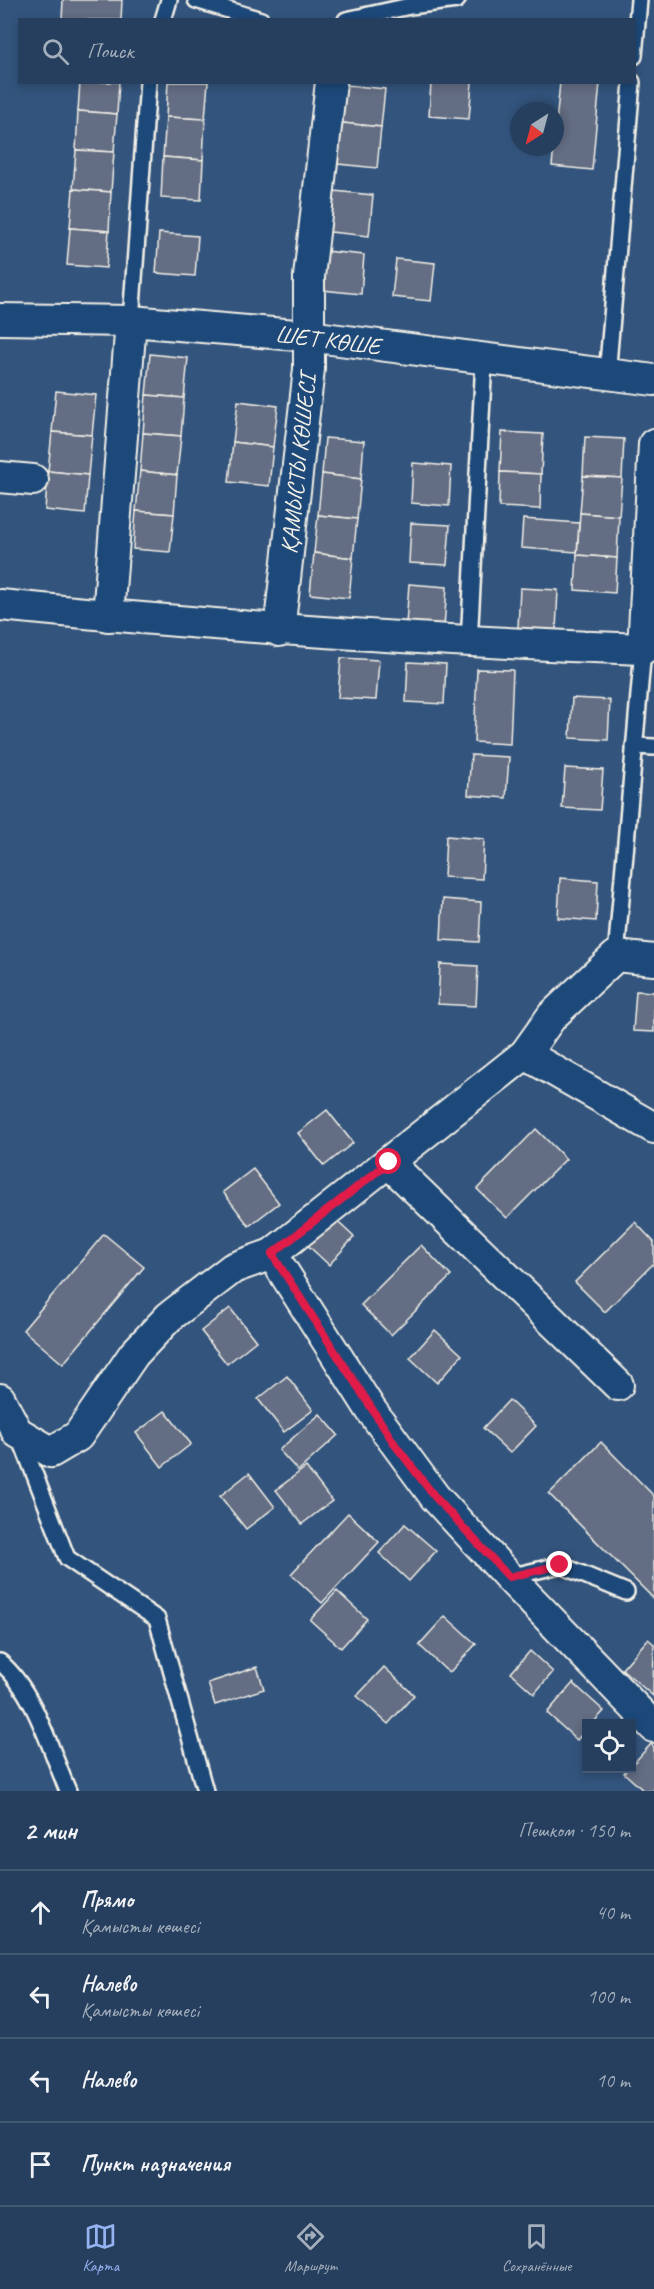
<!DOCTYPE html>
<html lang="ru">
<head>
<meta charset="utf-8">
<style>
  body { margin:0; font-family:Caveat,sans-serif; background:#2e4664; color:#f1f3f6 }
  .controls { position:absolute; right:18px; bottom:18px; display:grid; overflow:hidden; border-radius:0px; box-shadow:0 3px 9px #0003 }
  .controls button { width:54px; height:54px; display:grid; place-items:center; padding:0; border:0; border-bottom:2px solid #425873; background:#263f5e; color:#f1f3f6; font:30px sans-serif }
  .compass { position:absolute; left:510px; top:102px; width:54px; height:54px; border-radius:50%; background:#263f5e; box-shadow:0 3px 9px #0003; rotate:216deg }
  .stop { position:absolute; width:18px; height:18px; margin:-14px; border:4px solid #e11d48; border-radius:50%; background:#fff }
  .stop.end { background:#e11d48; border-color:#fff; box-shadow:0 2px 6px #0008 }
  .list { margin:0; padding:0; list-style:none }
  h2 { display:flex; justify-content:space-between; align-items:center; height:78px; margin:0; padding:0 24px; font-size:26px }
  h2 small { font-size:20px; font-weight:400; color:#a4afbc }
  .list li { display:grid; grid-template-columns:39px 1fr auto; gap:18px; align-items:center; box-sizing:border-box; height:84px; padding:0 24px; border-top:2px solid #425873 }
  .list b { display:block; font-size:22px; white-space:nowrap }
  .list p { margin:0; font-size:20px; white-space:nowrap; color:#a4afbc }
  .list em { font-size:20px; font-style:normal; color:#a4afbc }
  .icon { flex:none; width:33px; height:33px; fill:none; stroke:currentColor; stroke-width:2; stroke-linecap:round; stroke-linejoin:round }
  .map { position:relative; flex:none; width:654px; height:1791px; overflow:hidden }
  .search { position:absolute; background:#263f5e; box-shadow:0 3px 9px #0003; left:18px; right:18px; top:18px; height:66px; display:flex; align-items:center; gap:15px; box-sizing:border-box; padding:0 21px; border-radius:0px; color:#a4afbc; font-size:22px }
  .sheet { height:414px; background:#263f5e }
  nav { display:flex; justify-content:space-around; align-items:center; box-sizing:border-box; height:84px; border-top:2px solid #425873; background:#263f5e; font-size:16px; color:#a4afbc }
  nav a { display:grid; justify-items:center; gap:3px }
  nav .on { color:#95b2f1 }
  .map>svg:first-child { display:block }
</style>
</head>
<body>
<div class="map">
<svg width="654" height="1791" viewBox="0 0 654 1791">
  <rect width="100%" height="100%" fill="#33547d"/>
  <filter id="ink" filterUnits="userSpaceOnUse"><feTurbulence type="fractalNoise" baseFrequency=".0167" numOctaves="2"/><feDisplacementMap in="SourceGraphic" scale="12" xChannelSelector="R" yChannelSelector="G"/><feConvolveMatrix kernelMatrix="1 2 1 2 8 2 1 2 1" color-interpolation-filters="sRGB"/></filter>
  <g filter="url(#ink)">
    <g fill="#636d83" stroke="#f4f1e8" stroke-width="1.5">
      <polygon points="63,0 122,0 121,20 62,20"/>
      <polygon points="80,82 119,82 117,114 78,111"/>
      <polygon points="168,82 208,82 205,119 166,117"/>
      <polygon points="431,82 472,82 469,119 429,116"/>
      <polygon points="560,82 600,82 592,170 552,166"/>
      <polygon points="346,85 385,89 381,127 342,123"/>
      <polygon points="78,111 117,114 114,152 76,150"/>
      <polygon points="166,117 205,119 203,160 163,157"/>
      <polygon points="342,123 381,127 377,168 338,164"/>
      <polygon points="76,150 114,152 111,192 73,189"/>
      <polygon points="163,157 203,160 201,200 161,198"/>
      <polygon points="73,189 111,192 109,231 70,228"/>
      <polygon points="334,191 373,195 369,236 330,232"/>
      <polygon points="70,228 109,231 106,268 67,265"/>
      <polygon points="159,233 198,236 195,276 156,273"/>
      <polygon points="325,251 364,255 361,294 322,290"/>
      <polygon points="396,259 435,263 431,301 392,297"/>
      <polygon points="150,354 188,358 184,398 146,395"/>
      <polygon points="56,391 96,395 92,435 52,432"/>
      <polygon points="146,395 184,398 181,436 143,433"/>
      <polygon points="238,401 278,406 273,447 233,442"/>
      <polygon points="52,432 92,435 88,475 48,471"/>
      <polygon points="502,432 543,434 541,474 500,472"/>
      <polygon points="143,433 181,436 177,475 140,471"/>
      <polygon points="585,437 624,439 622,478 583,476"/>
      <polygon points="325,438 364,441 361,479 322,474"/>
      <polygon points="233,442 273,447 269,486 229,482"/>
      <polygon points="413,463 451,466 449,506 411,503"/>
      <polygon points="48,471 88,475 85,514 45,510"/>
      <polygon points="140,471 177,475 174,514 136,511"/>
      <polygon points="500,472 541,474 540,509 499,507"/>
      <polygon points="322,474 361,479 357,519 318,515"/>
      <polygon points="583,476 622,478 619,516 580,513"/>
      <polygon points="136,511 174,514 170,552 133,549"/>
      <polygon points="580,513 619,516 617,558 577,555"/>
      <polygon points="318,515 357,519 353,558 314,553"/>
      <polygon points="523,519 579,523 577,552 521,548"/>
      <polygon points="411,523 450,525 447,565 409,563"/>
      <polygon points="314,553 353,558 349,598 310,594"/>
      <polygon points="577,555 617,558 615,593 575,590"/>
      <polygon points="409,584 447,587 444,627 406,624"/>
      <polygon points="520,588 558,590 556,630 518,628"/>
      <polygon points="341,658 379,660 376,700 338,698"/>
      <polygon points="408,662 446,664 444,704 406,702"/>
      <polygon points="477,669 513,670 510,744 474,742"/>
      <polygon points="572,698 610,700 608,740 570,738"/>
      <polygon points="471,755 509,757 506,798 468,795"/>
      <polygon points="565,768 603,770 600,810 562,808"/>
      <polygon points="446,836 484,839 482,879 444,877"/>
      <polygon points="560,878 598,881 596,921 558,918"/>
      <polygon points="443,899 481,902 479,942 441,940"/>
      <polygon points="440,964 478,966 476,1006 438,1004"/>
      <polygon points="636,991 654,992 654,1032 633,1031"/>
      <polygon points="327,1110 353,1143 324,1166 298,1133"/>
      <polygon points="536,1129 566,1159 507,1218 477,1189"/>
      <polygon points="253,1169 279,1203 249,1226 223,1192"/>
      <polygon points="327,1212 354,1237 329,1265 302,1240"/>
      <polygon points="635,1222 654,1242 654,1263 605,1312 575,1282"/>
      <polygon points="104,1234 144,1267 63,1364 23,1330"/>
      <polygon points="421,1245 451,1276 391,1335 361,1305"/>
      <polygon points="230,1308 256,1341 227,1364 201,1331"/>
      <polygon points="435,1330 462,1355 437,1383 410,1358"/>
      <polygon points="287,1376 313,1410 284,1432 258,1399"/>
      <polygon points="509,1400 536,1426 510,1453 483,1428"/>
      <polygon points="165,1411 191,1444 162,1467 136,1433"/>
      <polygon points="320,1414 338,1435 298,1471 279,1450"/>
      <polygon points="601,1442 654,1496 654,1599 549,1494"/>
      <polygon points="306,1467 332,1501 302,1524 276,1490"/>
      <polygon points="249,1473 275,1507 246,1529 220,1496"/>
      <polygon points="348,1513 379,1542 322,1603 291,1574"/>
      <polygon points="405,1524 436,1551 409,1581 379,1553"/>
      <polygon points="337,1591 367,1619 341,1648 310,1620"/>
      <polygon points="445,1616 476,1644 449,1673 419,1645"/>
      <polygon points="648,1639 654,1644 653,1696 622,1669"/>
      <polygon points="530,1651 553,1672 534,1694 511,1673"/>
      <polygon points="257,1667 264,1689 215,1705 208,1683"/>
      <polygon points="384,1667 414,1695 388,1724 357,1696"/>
      <polygon points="573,1683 604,1711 592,1724 586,1724 586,1730 577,1740 547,1713"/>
      <polygon points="651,1744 654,1747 654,1791 644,1791 624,1773 628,1768 632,1768 632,1765"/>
    </g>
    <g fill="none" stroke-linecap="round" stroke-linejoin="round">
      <defs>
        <g id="service">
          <polyline points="196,0 261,20"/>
          <polyline points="163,20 169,0"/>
          <polyline points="346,20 410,6 457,0"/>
          <polyline points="634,56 639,0"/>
          <polyline points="131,321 148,82"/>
          <polyline points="607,376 632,82"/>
          <polyline points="469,643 484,360"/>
          <polyline points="634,746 654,747"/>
          <polyline points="616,956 643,649 648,650"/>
          <polyline points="20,1437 67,1558 157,1619 205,1791"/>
          <polyline points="509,1577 560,1565 626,1592"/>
          <path d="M0,1662C34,1690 51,1751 68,1791"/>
        </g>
        <g id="minor">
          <polyline points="0,319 131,321 308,336 654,380"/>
          <polyline points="0,477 33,480"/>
          <path d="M0,605C214,626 428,641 643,649L654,444"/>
          <polyline points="108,616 131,321"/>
          <polyline points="279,631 309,369 309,277 331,82"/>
          <polyline points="654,960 616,956 552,1016 525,1054 272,1254 371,1410 435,1497 509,1577 654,1727"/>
          <polyline points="525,1054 654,1128"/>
          <polyline points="389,1163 618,1385"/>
          <polyline points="0,1399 17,1432 51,1452 78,1436 134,1354 169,1317 233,1268 272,1254"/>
        </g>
      </defs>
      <use href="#service" stroke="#f4f1e8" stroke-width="20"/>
      <use href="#minor" stroke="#f4f1e8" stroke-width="34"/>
      <use href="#service" stroke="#1f4a7a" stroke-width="15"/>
      <use href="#minor" stroke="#1f4a7a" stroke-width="30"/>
    </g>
  </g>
  <g fill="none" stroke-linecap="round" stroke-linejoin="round" filter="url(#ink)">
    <polyline stroke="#e11d48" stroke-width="8" points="389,1162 272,1254 396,1446 435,1497 509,1577 560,1565"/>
  </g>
  <g text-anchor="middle" stroke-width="4.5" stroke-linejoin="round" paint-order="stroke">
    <g font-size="24" fill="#f4f1e8" stroke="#1f4a7a">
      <text transform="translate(328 340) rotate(7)" y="8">ШЕТ КӨШЕ</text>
      <text transform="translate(298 464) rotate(-84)" y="8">ҚАМЫСТЫ КӨШЕСІ</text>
    </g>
  </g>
</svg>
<div class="controls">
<button><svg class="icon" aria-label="locate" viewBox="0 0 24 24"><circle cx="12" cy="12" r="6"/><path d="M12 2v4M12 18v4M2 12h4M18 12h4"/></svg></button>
</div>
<svg class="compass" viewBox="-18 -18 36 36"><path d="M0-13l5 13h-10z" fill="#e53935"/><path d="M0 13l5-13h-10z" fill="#a4afbc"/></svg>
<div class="stop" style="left:389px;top:1162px"></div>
<div class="stop end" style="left:560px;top:1565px"></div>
<div class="search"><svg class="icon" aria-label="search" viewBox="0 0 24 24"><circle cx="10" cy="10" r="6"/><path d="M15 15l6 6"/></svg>Поиск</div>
</div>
<section class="sheet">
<h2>2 мин<small>Пешком · 150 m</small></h2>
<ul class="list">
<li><svg class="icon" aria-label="ahead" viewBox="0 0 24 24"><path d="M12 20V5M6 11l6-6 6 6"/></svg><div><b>Прямо</b><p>Қамысты көшесі</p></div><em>40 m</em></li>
<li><svg class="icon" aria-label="left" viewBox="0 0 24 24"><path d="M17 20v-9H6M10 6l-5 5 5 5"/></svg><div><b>Налево</b><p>Қамысты көшесі</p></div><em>100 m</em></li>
<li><svg class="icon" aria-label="left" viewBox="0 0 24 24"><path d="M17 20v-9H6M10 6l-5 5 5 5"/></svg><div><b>Налево</b></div><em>10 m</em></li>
<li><svg class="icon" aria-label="arrive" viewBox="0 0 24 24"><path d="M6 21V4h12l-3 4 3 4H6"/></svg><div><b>Пункт назначения</b></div></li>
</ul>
</section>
<nav>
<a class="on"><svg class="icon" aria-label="map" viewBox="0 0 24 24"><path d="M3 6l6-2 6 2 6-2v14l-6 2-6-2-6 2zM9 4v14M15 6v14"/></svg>Карта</a>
<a><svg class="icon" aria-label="directions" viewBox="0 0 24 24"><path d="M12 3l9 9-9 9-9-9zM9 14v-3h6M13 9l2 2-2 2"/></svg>Маршрут</a>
<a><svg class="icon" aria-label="saved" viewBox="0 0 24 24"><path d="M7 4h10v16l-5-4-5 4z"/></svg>Сохранённые</a>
</nav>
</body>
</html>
